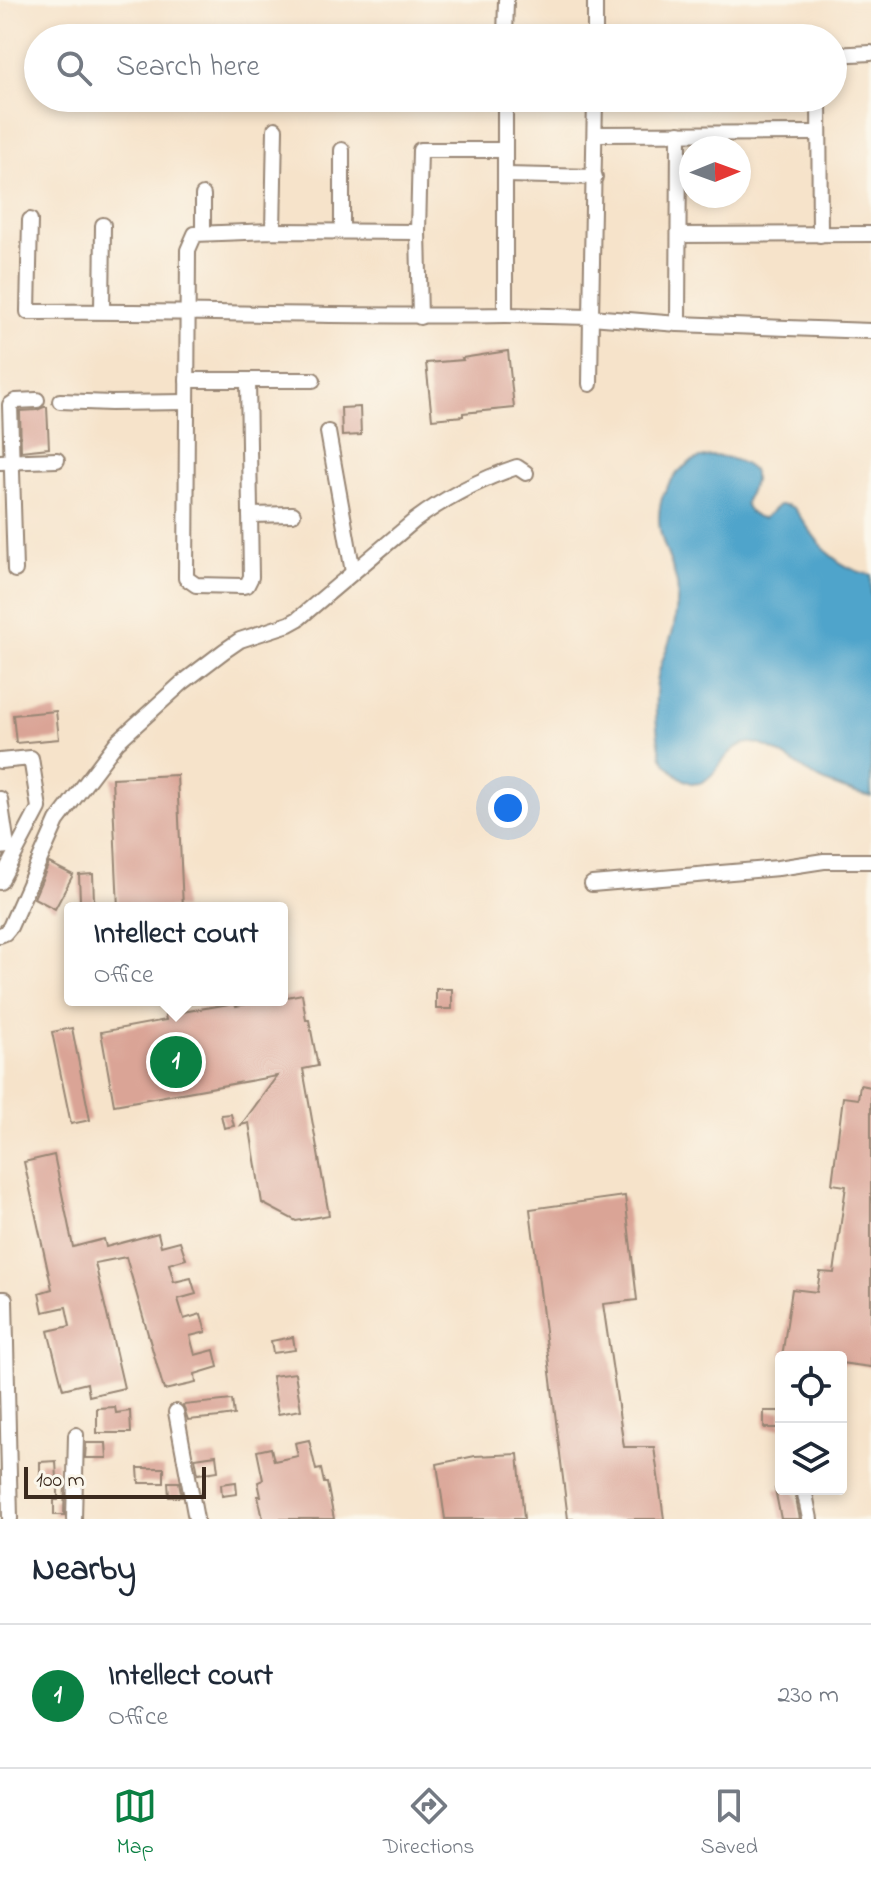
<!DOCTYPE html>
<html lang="en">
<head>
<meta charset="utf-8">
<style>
  body { margin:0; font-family:"Indie Flower",sans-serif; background:#f6f6f7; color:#1f2937 }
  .controls { position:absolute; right:24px; bottom:24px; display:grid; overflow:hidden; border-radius:8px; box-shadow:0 4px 12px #0003 }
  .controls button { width:72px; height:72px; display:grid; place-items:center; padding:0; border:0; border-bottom:2px solid #e0e1e3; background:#fff; color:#1f2937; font:40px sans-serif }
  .compass { position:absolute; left:679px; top:136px; width:72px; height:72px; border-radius:50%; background:#fff; box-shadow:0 4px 12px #0003; rotate:89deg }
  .scale { position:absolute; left:24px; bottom:20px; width:182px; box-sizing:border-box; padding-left:8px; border:4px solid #3b2a1e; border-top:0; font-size:22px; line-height:28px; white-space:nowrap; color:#3b2a1e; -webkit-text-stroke:6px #fbf7ec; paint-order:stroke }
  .you { position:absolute; left:508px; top:808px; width:28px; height:28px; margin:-20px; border:6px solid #fff; border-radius:50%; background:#1a73e8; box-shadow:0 0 0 12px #1a73e833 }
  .badge { display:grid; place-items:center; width:52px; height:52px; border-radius:50%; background:#0b8043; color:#fff; font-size:26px; font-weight:700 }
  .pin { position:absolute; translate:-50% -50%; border:4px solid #fff; box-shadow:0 2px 8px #0006 }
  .popup { position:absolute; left:64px; top:902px; width:224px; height:104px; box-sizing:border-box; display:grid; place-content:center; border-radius:8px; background:#fff; filter:drop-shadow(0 2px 6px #0005); font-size:26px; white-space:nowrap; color:#747a83 }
  .popup b { font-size:30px; color:#1f2937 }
  .popup::after { content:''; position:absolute; left:50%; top:100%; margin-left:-16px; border:16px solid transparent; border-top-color:#fff }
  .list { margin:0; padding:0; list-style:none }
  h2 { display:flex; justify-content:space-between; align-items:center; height:104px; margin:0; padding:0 32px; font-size:34px }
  h2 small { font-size:26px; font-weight:400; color:#747a83 }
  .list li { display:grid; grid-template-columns:52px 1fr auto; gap:24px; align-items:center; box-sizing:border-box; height:144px; padding:0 32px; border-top:2px solid #e0e1e3 }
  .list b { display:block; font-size:30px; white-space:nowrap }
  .list p { margin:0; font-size:26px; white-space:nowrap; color:#747a83 }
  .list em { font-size:26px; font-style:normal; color:#747a83 }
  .icon { flex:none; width:44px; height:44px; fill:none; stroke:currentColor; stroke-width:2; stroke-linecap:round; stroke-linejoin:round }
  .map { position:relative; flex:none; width:871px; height:1519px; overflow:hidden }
  .search { position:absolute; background:#fff; box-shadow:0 4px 12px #0003; left:24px; right:24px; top:24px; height:88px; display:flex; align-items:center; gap:20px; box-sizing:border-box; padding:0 28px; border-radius:44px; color:#747a83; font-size:30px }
  .sheet { height:248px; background:#fff }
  nav { display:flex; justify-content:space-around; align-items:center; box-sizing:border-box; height:112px; border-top:2px solid #e0e1e3; background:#fff; font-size:22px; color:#747a83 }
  nav a { display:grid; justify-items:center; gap:4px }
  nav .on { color:#0b8043 }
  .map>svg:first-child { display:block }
</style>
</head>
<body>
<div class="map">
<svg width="871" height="1519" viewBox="0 0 871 1519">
  <rect width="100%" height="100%" fill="#fbf7ec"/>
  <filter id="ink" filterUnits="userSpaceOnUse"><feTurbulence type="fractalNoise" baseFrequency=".0125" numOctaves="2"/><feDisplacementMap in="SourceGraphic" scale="16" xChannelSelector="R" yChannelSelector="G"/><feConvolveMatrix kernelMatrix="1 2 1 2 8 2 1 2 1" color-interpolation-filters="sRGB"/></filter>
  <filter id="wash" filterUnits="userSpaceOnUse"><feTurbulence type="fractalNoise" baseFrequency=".006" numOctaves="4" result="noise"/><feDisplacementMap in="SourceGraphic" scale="32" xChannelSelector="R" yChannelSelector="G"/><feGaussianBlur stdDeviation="1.8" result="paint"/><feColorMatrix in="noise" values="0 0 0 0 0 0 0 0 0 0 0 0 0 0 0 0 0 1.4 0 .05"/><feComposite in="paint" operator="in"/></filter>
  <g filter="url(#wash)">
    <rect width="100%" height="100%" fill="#f6e3ca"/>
    <path fill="#4fa4cb" stroke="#456774" stroke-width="2" d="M712,456C728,457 742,460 754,472V481L745,503C749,514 753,517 764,518L779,505H787L794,508C818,541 829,566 871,575V797C854,793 835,787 819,779C801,769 769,742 750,743C716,745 713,810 673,771C669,767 664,762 662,757C656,734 653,695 659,672C663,654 673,639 675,620C676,609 679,596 677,584C671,554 653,535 661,502C664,487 679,468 694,460C699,458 706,457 712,456Z"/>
    <g id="blocks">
      <g fill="#daa496">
        <polygon points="508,351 514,408 463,413 463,416 432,419 426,363 463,360 462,358"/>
        <polygon points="44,407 47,407 49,448 21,451 20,411 37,410"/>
        <polygon points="360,407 361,435 342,436 341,408"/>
        <polygon points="56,711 59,739 16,743 13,715"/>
        <polygon points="177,775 183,908 118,908 112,778"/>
        <polygon points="49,863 73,875 55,909 34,898"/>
        <polygon points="93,874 94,901 80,901 79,875"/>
        <rect x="436" y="989" width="16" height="20"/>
        <polygon points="302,994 306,1020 309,1020 318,1066 303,1069 329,1215 296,1221 262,1203 249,1123 241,1125 277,1076 114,1105 101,1032 166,1020 165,1015 235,1003 236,1006 268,1000 282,1000 282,998"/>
        <polygon points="72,1028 90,1120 71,1124 52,1032"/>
        <polygon points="860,1085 871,1087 871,1367 841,1363 841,1357 782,1357 792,1289 817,1292 820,1272 834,1273 846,1186 832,1184 843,1097 858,1099"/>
        <polygon points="231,1114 234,1126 224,1128 221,1115"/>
        <polygon points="54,1155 73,1247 104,1239 106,1247 158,1233 161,1246 180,1241 186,1259 169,1264 174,1282 191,1278 196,1294 178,1299 184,1319 201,1314 206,1332 190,1336 195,1355 214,1350 218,1367 195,1374 196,1383 164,1390 126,1257 95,1263 124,1388 89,1396 87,1383 63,1389 48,1331 70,1326 66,1307 43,1312 39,1293 52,1289 24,1162"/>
        <polygon points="625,1196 637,1300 603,1304 624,1447 654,1447 664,1519 568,1519 530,1209"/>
        <polygon points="293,1337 295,1350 273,1353 271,1341"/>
        <polygon points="295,1373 301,1410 278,1414 272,1376"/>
        <polygon points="232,1400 234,1415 220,1417 188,1420 183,1405"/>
        <polygon points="115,1407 116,1413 130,1411 131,1433 97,1433 97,1408"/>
        <rect x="764" y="1411" width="17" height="17"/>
        <polygon points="309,1440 316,1470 321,1469 324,1483 327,1483 334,1519 263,1519 258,1496 261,1496 258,1482 263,1480 257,1451 271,1448 274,1461 298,1456 295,1443"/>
        <polygon points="86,1443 106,1443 107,1458 85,1458"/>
        <polygon points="518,1454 524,1519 445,1519 437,1464 475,1456"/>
        <polygon points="216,1455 218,1471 198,1474 195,1458"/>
        <polygon points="56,1461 57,1479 40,1480 40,1462"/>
        <polygon points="138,1468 164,1468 164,1483 139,1483"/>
        <polygon points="58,1482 65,1482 64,1515 54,1515 54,1500 58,1500"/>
        <polygon points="168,1482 179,1482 182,1497 169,1497"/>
        <polygon points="236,1482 237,1494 222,1496 221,1484"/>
        <polygon points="775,1489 794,1489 800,1519 781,1519"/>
      </g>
    </g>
  </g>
  <g filter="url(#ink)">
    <use href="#blocks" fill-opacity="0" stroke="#988674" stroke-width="2"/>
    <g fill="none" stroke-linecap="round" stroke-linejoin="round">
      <defs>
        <g id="minor">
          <polyline points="505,38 506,0"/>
          <polyline points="595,38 595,0"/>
          <polyline points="833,55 871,53"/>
          <polyline points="595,98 591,317 678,324 871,331"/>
          <polyline points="819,98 820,235"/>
          <polyline points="596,134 819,133"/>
          <polyline points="505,175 595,177"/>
          <path d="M30,220L28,312C187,310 346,318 505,315V98"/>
          <polyline points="273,231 275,129"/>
          <polyline points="342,231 342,150"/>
          <polyline points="203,233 203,195"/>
          <polyline points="679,235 871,234"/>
          <polyline points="102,311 103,225"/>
          <polyline points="505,315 591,317 590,384"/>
          <polyline points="420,317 418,232 420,150 505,150"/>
          <polyline points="678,324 679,133"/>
          <polyline points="187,380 313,380"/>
          <polyline points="248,380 251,577 247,585 243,586 196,585 186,578 188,250 195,234 273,231 418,232"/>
          <polyline points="60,401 111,403 187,402"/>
          <polyline points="328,432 353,572"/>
          <polyline points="0,462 57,460"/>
          <polyline points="250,515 293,514"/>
          <polyline points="15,570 10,405 16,401 37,400"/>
          <polyline points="0,761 31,758 39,808 0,882"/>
          <polyline points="0,799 7,846 0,847"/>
          <polyline points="592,884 778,868 824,861 871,861"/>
          <path d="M0,935L5,933L10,927L57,821L117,742L182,683L224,651L240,640L289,624L298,619L414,521C445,498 481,479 517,467L526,473"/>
          <polyline points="0,1299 5,1299 10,1519"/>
          <polyline points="176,1412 196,1519"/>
          <polyline points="804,1489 810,1519"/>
          <polyline points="74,1519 76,1435"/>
        </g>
      </defs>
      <use href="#minor" stroke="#988674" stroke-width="18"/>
      <use href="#minor" stroke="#fff" stroke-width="14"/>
    </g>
  </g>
</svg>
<div class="controls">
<button><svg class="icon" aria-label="locate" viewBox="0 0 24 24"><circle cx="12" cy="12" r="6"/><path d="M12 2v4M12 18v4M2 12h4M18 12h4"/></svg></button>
<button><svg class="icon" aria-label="layers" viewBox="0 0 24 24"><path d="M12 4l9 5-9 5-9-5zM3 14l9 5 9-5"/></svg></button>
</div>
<svg class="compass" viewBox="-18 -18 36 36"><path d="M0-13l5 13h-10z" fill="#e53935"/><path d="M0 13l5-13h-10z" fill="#747a83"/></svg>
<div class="scale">100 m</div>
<div class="you"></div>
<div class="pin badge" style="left:176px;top:1062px">1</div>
<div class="popup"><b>Intellect court</b>Office</div>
<div class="search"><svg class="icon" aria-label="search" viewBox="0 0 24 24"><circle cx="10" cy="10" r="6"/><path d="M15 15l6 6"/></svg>Search here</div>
</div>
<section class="sheet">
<h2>Nearby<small></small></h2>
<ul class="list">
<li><span class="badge">1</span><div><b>Intellect court</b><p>Office</p></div><em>230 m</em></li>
</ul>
</section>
<nav>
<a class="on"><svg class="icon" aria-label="map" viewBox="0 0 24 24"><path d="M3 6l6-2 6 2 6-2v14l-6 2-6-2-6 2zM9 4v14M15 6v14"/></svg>Map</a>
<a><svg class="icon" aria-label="directions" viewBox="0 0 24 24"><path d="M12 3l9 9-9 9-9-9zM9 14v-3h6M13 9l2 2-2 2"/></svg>Directions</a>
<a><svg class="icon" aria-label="saved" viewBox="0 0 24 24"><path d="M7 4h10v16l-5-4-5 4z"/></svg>Saved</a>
</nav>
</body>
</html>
